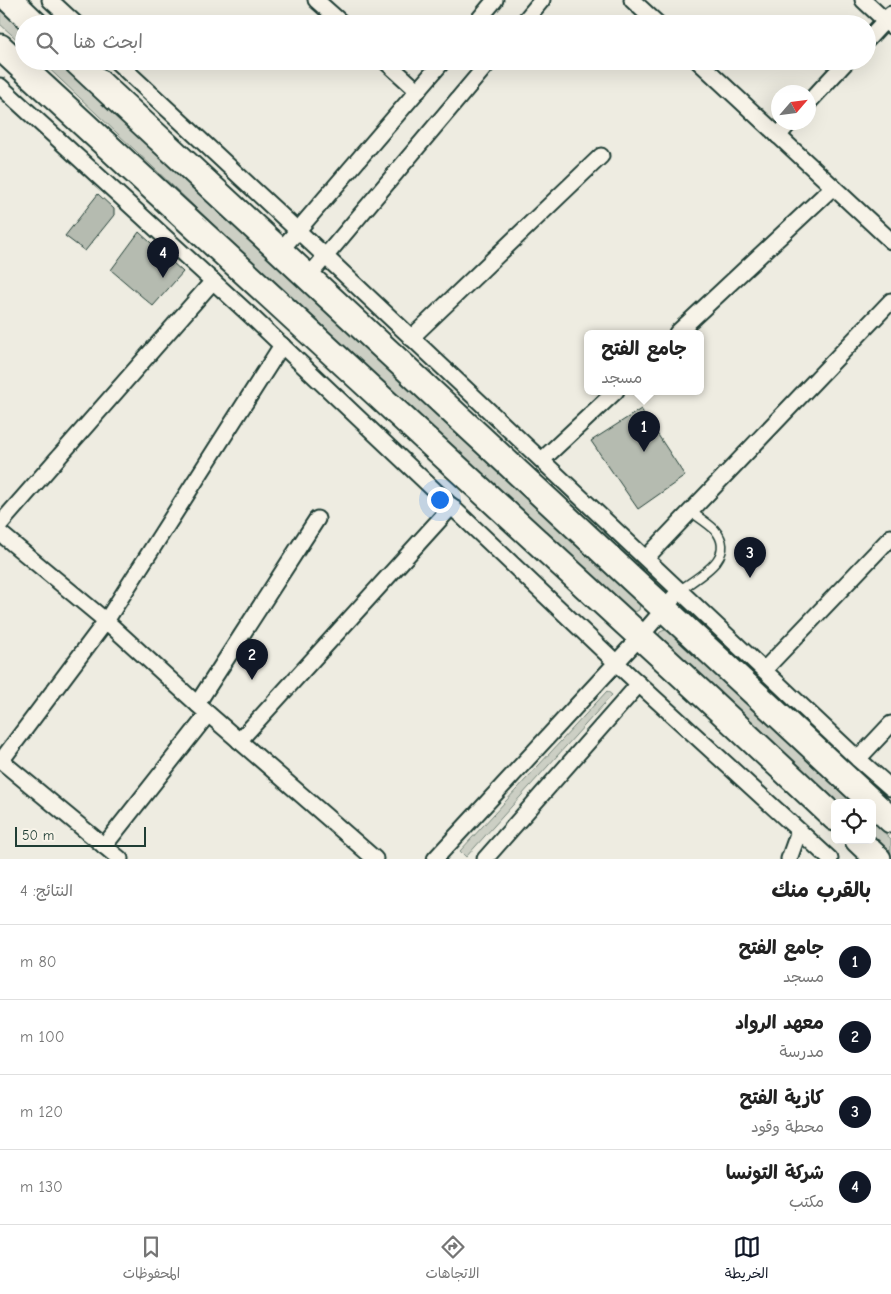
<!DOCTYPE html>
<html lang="ar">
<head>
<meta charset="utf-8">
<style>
  body { margin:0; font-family:"Comic Neue","Playpen Sans Arabic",sans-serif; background:#f6f6f6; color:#222; direction:rtl }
  .controls { position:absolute; right:15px; bottom:15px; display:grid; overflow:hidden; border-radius:8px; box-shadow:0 5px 20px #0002 }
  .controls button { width:45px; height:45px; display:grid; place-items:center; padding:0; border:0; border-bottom:1px solid #e0e0e0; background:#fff; color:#222; font:25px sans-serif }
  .compass { position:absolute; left:771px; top:85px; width:45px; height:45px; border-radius:50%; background:#fff; box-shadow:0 5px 20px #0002; rotate:62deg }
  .scale { position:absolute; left:15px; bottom:12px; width:131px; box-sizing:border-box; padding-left:5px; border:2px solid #1f3d34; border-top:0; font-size:14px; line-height:18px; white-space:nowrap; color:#1f3d34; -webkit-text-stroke:4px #f7f3e8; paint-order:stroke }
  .you { position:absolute; left:439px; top:499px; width:18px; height:18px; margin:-12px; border:4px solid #fff; border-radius:50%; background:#1a73e8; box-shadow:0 0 0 8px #1a73e833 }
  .badge { display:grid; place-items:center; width:32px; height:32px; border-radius:50%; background:#111827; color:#fff; font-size:16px; font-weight:700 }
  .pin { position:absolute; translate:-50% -41px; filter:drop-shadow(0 1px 2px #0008) }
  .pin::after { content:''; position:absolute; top:26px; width:18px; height:15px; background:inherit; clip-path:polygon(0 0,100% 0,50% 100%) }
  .popup { position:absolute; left:584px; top:330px; width:120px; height:65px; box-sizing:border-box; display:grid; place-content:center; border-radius:8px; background:#fff; filter:drop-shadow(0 1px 4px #0005); font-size:16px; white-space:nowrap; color:#767676 }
  .popup b { font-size:19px; color:#222 }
  .popup::after { content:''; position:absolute; left:50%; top:100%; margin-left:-10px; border:10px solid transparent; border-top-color:#fff }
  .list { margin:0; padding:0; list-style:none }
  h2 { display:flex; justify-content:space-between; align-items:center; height:65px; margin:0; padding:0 20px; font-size:21px }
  h2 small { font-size:16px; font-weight:400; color:#767676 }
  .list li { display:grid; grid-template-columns:32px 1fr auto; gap:15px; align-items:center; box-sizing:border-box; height:75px; padding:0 20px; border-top:1px solid #e0e0e0 }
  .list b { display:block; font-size:19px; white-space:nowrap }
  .list p { margin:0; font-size:16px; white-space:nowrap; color:#767676 }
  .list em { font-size:16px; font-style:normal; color:#767676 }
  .icon { flex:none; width:28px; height:28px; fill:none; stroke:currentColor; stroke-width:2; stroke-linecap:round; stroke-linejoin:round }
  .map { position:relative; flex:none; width:891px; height:859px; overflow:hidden; direction:ltr }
  .search { position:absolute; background:#fff; box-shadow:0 5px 20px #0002; left:15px; right:15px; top:15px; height:55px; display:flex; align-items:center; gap:12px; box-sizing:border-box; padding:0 18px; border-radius:28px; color:#767676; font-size:19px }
  .sheet { height:365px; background:#fff }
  nav { display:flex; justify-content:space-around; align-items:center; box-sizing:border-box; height:70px; border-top:1px solid #e0e0e0; background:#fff; font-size:14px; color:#767676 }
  nav a { display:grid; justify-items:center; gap:2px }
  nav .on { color:#111827 }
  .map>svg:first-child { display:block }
</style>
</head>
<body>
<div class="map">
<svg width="891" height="859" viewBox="0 0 891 859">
  <rect width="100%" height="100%" fill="#eeece1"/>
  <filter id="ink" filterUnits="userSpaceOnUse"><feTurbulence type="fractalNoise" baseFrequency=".02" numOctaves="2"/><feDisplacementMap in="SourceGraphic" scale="10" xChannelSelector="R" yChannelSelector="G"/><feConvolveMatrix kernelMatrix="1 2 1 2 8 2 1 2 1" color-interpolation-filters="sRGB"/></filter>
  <g filter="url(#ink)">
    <g fill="#cccfc4" stroke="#76867c">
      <polygon points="0,9 24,31 24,46 0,24"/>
      <polygon points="41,61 57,61 637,601 640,604 639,610 633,613 627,609 271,279"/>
      <polygon points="665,630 671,633 852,803 835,803 658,637 660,632"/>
      <polygon points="607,691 612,695 466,857 460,851"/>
      <polygon points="872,821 891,839 891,856 872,839"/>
    </g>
    <g fill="#b5bbb0" stroke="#1f3d34">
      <polygon points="98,194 114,209 114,215 85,251 65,236"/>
      <polygon points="139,232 183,272 153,306 111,270"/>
      <polygon points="641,409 685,476 638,509 591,441"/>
    </g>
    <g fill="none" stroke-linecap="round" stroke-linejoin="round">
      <defs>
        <path id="lane" d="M680,590C699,576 738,557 715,530C708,523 698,517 690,511"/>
        <g id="street">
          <polyline points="50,0 76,24"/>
          <polyline points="316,0 343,24"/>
          <polyline points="632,0 658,24"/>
          <polyline points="863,0 891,26"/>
          <polyline points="475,24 495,0"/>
          <polyline points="522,24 542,0"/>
          <polyline points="867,40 891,14"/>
          <polyline points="116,61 325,256 858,759 891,788"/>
          <polyline points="385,61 418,91"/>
          <polyline points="698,61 891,241"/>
          <polyline points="0,86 251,316 628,674 830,859"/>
          <polyline points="808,103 847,61"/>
          <polyline points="778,136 790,122"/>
          <polyline points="280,251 443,61"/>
          <polyline points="308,277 490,61"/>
          <polyline points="677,333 833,187"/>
          <polyline points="411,338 601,156"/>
          <polyline points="542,460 616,391"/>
          <polyline points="0,524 213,281"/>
          <polyline points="0,533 106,621 197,704 375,859"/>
          <polyline points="646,558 891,301"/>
          <polyline points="764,670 891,537"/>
          <polyline points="197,704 317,519"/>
          <polyline points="239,741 452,506"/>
          <polyline points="858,759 891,724"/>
          <polyline points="0,760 120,859"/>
          <polyline points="1,761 106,621 282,345"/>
          <polyline points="104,846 208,714"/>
          <polyline points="435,859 640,637 680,590"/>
          <polyline points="485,859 639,684"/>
          <polyline points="789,859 799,831"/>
        </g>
        <g id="primary">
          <polyline points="10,0 35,24"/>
          <polyline points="0,47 708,699 835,818"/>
          <polyline points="76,61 891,820"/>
          <polyline points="858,840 878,859"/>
        </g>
      </defs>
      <use href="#lane" stroke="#1f3d34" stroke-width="11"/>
      <use href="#street" stroke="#1f3d34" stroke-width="19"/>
      <use href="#primary" stroke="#1f3d34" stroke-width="29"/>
      <use href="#lane" stroke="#f7f3e8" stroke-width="8"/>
      <use href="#street" stroke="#f7f3e8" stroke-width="15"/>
      <use href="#primary" stroke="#f7f3e8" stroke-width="25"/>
    </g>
  </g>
</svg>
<div class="controls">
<button><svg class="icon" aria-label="locate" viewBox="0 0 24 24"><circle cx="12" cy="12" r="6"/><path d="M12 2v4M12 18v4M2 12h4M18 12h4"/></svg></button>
</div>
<svg class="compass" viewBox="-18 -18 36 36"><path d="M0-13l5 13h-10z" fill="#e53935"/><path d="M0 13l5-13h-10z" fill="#767676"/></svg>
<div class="scale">50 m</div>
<div class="you"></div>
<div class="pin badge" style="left:644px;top:452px">1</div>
<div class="popup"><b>جامع الفتح</b>مسجد</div>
<div class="pin badge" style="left:252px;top:680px">2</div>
<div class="pin badge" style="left:750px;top:578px">3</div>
<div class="pin badge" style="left:163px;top:278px">4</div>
<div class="search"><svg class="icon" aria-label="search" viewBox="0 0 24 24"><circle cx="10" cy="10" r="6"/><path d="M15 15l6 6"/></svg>ابحث هنا</div>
</div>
<section class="sheet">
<h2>بالقرب منك<small>النتائج: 4</small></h2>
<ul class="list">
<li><span class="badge">1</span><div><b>جامع الفتح</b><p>مسجد</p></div><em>80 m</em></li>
<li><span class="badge">2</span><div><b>معهد الرواد</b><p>مدرسة</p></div><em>100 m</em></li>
<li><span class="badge">3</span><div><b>كازية الفتح</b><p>محطة وقود</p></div><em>120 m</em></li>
<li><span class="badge">4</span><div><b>شركة التونسا</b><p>مكتب</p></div><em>130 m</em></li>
</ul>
</section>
<nav>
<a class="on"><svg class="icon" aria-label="map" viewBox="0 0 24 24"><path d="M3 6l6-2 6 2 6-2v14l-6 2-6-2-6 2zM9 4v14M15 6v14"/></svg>الخريطة</a>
<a><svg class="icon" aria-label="directions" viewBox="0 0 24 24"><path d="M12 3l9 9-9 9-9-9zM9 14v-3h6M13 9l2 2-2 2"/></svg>الاتجاهات</a>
<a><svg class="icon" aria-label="saved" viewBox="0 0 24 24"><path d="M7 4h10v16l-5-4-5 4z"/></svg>المحفوظات</a>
</nav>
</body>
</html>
